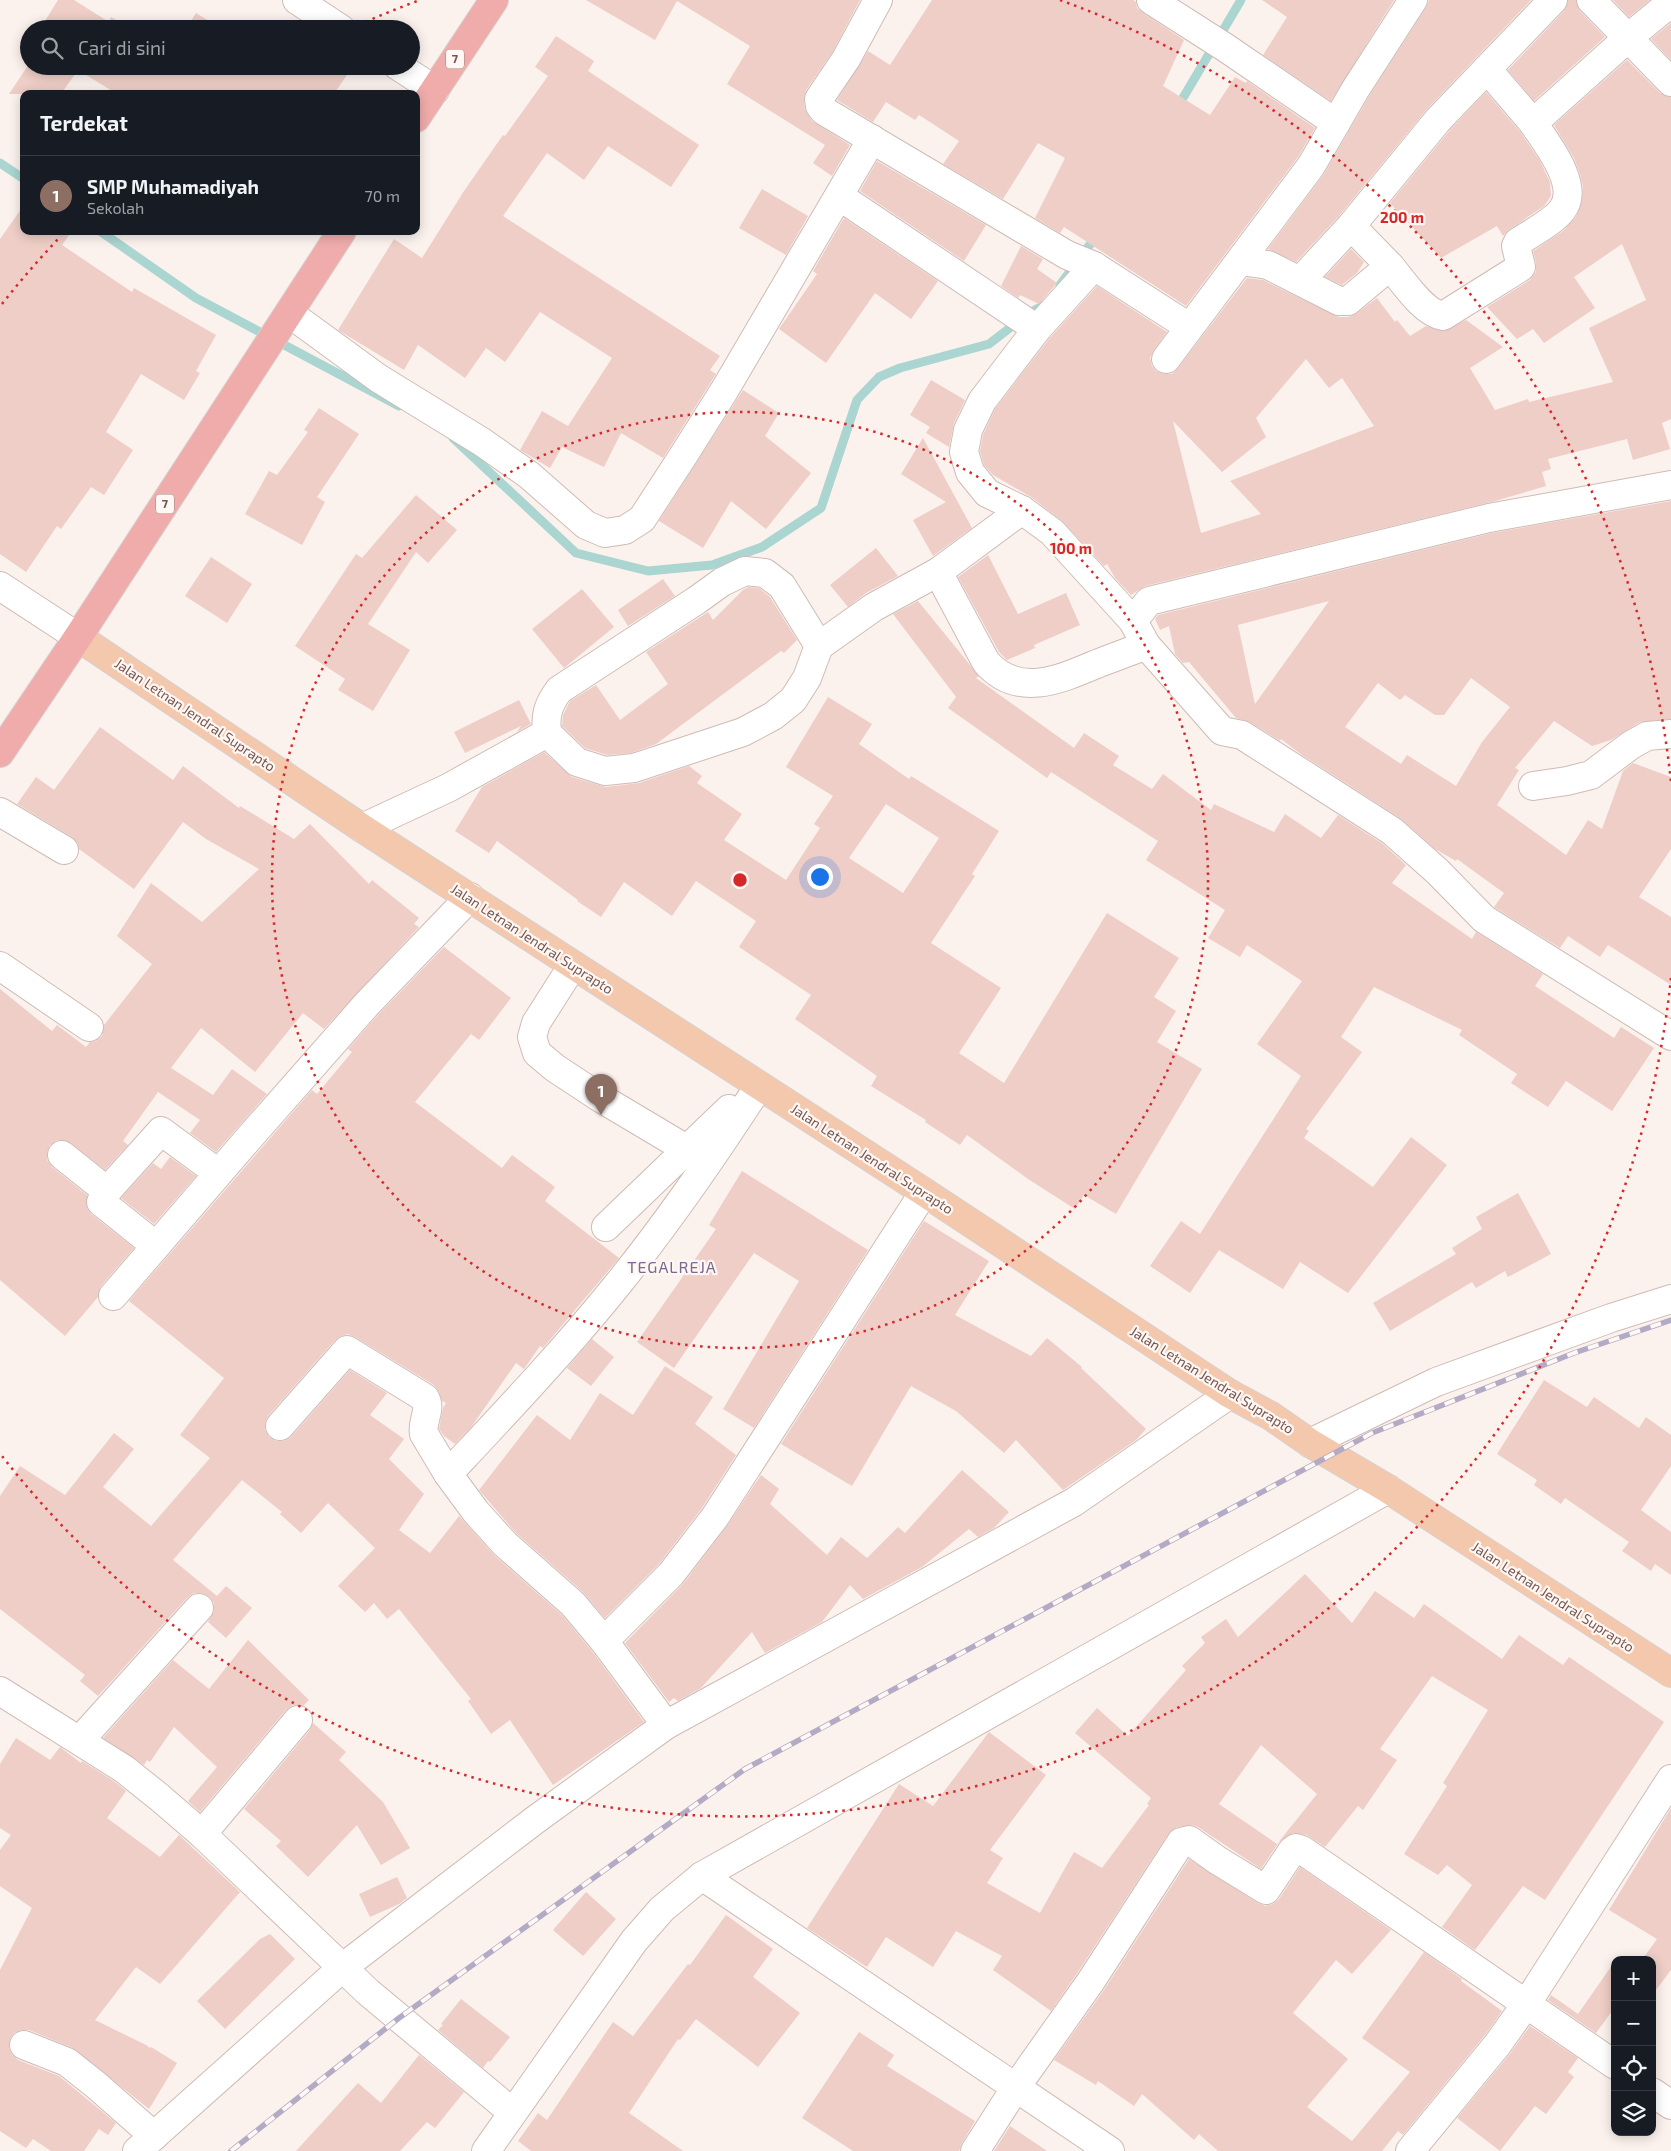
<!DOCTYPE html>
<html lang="id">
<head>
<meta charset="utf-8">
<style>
  body { margin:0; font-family:"Exo 2",sans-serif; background:#20242c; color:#f1f3f6 }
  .controls { position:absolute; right:15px; bottom:15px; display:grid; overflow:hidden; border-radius:10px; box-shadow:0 2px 12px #0003 }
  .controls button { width:45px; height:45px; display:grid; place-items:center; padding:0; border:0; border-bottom:1px solid #363941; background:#171b24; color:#f1f3f6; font:25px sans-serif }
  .you { position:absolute; left:819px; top:876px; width:18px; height:18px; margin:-12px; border:4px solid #fff; border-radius:50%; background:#1a73e8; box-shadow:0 0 0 8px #1a73e833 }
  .badge { display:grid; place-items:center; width:32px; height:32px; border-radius:50%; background:#ea580c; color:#fff; font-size:16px; font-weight:700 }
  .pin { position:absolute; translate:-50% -41px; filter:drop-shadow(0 1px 2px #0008) }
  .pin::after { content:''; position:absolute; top:26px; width:18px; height:15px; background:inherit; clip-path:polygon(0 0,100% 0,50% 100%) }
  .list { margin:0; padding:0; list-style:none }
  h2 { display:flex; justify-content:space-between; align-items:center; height:65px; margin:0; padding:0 20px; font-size:21px }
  h2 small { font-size:16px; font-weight:400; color:#9ea1a6 }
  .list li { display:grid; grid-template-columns:32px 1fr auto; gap:15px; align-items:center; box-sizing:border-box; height:80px; padding:0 20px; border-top:1px solid #363941 }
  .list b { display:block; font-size:19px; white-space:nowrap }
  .list p { margin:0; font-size:16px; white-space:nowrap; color:#9ea1a6 }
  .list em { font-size:16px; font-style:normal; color:#9ea1a6 }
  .icon { flex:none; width:28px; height:28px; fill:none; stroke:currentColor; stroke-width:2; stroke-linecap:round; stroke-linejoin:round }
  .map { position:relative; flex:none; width:1671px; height:2151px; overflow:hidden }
  .search { position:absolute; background:#171b24; box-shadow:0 2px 12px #0003; left:20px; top:20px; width:400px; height:55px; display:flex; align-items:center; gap:12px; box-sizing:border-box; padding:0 18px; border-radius:28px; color:#9ea1a6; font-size:19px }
  .panel { position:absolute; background:#171b24; box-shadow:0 2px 12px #0003; left:20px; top:90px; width:400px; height:145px; border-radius:10px }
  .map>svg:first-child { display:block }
</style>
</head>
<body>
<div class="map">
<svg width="1671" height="2151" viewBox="0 0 1671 2151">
  <rect width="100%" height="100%" fill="#fbf2ed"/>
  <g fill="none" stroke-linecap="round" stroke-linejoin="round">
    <g stroke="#aad5d1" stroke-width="9">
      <polyline points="1177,108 1241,0"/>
      <polyline points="0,163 24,179"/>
      <polyline points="100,231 196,298 399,406"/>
      <polyline points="1060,285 1097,235"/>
      <polyline points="453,438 576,553 648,571 712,565 762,547 821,508 857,400 879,377 900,368 989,344 1028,314 1046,304"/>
    </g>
  </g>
  <g fill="#eecec7" fill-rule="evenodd">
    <polygon points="58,0 74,0 109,22 111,17 130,29 40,29"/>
    <polygon points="586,0 860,0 833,51 806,90 804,101 805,109 812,121 850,145 832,176 813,163 825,145 727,84 750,46 677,1 655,40"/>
    <polygon points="932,0 1133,0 1136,2 1137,8 1143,13 1184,40 1163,86 1210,115 1235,77 1246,83 1247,81 1315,128 1298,157 1186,306 1064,227 1060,233 1035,218 1065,158 1038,143 1003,199 943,164 959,141 919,115 915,120 886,102 873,122 837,100 868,51 890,65"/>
    <polygon points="1262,0 1394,0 1331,101 1263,55 1287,17"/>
    <polygon points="1429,0 1531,0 1427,109 1339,216 1296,262 1268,249 1324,174 1368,98 1426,8"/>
    <polygon points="1568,0 1576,0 1580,11 1605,37 1534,101 1508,70 1564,11"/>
    <polygon points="1613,0 1650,0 1629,17"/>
    <polygon points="196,13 222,29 186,29"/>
    <polygon points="1671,23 1671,60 1651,39"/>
    <polygon points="556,36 594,61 588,71 699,145 671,187 608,146 584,180 547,153 503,216 720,356 710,370 716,374 663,458 621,433 604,467 562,447 550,468 520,450 542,411 568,426 612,358 540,312 505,362 486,348 465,378 418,345 404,370 338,330 394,239 422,258 464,191 503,135 505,136 548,76 535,67"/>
    <path d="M1627,60L1660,93L1671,97V419L1662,423L1670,449L1633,460L1627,439L1548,459L1551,469L1542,472L1546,486L1495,501L1145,586L1131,595L1115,578L1107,564L1104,566L1061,520L1031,497L993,475L984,465L980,451L983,435L995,409L1049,339L1097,286L1167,332L1154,350L1150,358L1152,366L1156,371L1164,374H1172L1178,368L1247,278L1263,280L1339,317H1348L1357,313L1377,298L1395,322L1397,320L1410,336L1426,326L1445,331L1466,320L1503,347L1470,368L1495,410L1528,399L1529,402L1613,382L1589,328L1646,300L1622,244L1574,277L1595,308L1544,343L1533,329L1517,339L1487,307L1530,280L1536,272V263L1533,251L1563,231L1576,217L1582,201L1583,186L1580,174L1574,158L1554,125ZM1306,359L1329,388L1342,378L1374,426L1230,481L1261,514L1201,533L1173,421L1222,472L1266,437L1256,418Z"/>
    <polygon points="29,64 29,66 353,66 334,94 117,94 78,70 61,94 9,94"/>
    <polygon points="1486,92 1521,133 1540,161 1550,182 1551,196 1544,206 1510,229 1503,236 1497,226 1441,258 1390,203 1450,130"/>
    <polygon points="877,161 986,225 964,261 860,191"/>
    <polygon points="762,189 808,216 786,255 739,228"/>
    <polygon points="24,205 24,231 72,231 62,245 132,292 134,288 216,335 196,371 200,373 184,400 141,374 106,432 133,450 104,495 91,487 61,529 57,526 26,572 0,554 0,239"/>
    <polygon points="844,218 938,281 911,319 875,293 826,363 779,329 817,274 813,271"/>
    <polygon points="1021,246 1043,259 1037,269 1057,283 1039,304 1020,295 1018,298 1001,286"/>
    <polygon points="1351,249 1364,262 1357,273 1342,285 1325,277"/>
    <polygon points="931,380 965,400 954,423 949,447 926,433 930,427 910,415"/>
    <polygon points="743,390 779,413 765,436 811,473 766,529 731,501 703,548 659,521"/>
    <polygon points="319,408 359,434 317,497 325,502 302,545 245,514 269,471 277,475 308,432 304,430"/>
    <polygon points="923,438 972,528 933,556 913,520 946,502 901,474"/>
    <polygon points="416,495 457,530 428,563 416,552 368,624 410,650 373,711 338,690 345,679 295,646 356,554 362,558"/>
    <path d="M1671,501V719L1640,722L1611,740L1592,746L1554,721L1515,768L1519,770L1497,805L1566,855L1588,820L1602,829L1623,771L1633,763L1671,777V849L1639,897L1671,917V985L1608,945L1600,957L1568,936L1560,948L1494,907L1504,893L1457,859L1456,861L1435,849L1400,818L1302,755L1281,739L1280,741L1250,722L1236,718L1189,662L1183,663L1175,654L1169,626L1160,630L1155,619L1158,615L1492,533ZM1329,601L1255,704L1238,625ZM1471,678L1510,707L1482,742L1456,786L1407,755L1401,764L1345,727L1378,683L1400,700L1405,695L1435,715H1444Z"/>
    <polygon points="876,548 898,576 866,593 848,607 830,585"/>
    <polygon points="988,555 1018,614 1066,593 1080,625 1034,645 1035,648 1007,660 999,652 958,577"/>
    <polygon points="211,557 252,584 227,623 185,596"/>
    <polygon points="663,579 675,596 628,626 618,610"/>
    <polygon points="748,587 759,588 770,597 797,640 784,653 781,651 656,744 631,753 607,755 585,748 562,726 563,715 570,701 596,685 620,720 668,684 646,652 708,612 713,620 743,590"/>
    <polygon points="582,589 614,627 564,668 532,629"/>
    <polygon points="918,601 979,676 976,678 1074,748 1084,733 1119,756 1113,765 1152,789 1163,774 1211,810 1214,804 1274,832 1285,814 1321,838 1338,815 1383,844 1406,865 1392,883 1472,939 1476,932 1543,974 1535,986 1614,1038 1621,1027 1654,1048 1612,1111 1566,1081 1548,1107 1511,1083 1517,1074 1459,1035 1462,1030 1374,987 1341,1037 1362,1052 1306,1129 1309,1131 1304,1138 1373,1187 1411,1137 1447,1165 1348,1293 1300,1262 1283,1289 1219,1250 1190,1293 1150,1266 1181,1221 1200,1234 1301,1076 1257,1044 1302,981 1247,945 1240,957 1208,938 1225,910 1146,860 1158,841 1051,772 1047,778 948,708 956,697 893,614"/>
    <path d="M828,697L872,724L859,744L909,779L911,776L999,831L972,874L975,876L931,943L1001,988L959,1053L1004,1083L1107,913L1179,958L1154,997L1176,1011L1157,1042L1202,1069L1116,1214L1084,1195L1075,1209L1028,1179L967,1135L960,1145L925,1122L926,1120L871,1086L877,1076L795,1019L811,995L739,947L756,921L696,881L672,916L624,882L601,917L577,901L578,900L497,841L489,853L455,831L482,787L544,752L572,777L606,787L639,783L689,766L702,776L697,783L742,814L724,840L786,880L820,828L814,824L833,796L786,767ZM886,804L939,838L903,893L849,858Z"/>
    <polygon points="519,700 531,724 517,732 521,726 465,753 454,732"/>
    <polygon points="100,727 173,780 183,766 239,808 240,806 294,839 310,824 369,884 372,880 419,918 414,924 419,927 324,1029 303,1013 255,1072 201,1028 171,1068 213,1095 232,1069 267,1094 216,1152 190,1133 200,1120 158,1092 123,1141 128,1145 105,1170 71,1143 64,1140 57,1140 50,1145 47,1153 47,1160 52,1167 87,1195 87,1208 91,1214 134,1248 101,1286 98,1297 65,1336 0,1280 0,989 52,1031 57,1025 86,1047 90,1042 96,1041 102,1036 104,1025 152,964 117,936 151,883 202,922 259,869 206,839 183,822 134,889 79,849 77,842 72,837 17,804 36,777 54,790"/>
    <polygon points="444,947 511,998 479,1040 471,1034 415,1102 502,1168 512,1155 555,1187 545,1201 619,1258 543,1348 540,1346 524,1369 516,1363 472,1426 455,1444 444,1436 439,1429 443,1408 446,1403 442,1401 439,1392 434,1385 355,1337 348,1334 341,1336 335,1340 268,1416 265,1422 265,1430 269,1437 276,1441 284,1441 291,1437 350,1370 387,1393 370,1415 404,1439 389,1459 424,1494 399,1530 430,1553 459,1516 495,1556 562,1615 592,1651 644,1722 553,1785 510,1720 491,1734 468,1701 471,1699 399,1609 387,1619 374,1603 365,1612 338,1586 375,1548 328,1503 301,1533 280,1514 282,1512 242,1480 173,1560 217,1596 226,1586 252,1608 226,1638 208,1622 214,1611 214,1603 210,1597 202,1593 194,1593 187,1598 98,1696 80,1681 85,1675 0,1609 0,1496 20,1466 65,1495 114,1433 134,1449 103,1487 151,1526 210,1458 180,1435 224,1378 129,1301 312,1090 317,1094 352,1052 348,1049 378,1015"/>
    <polygon points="170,1157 196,1176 154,1224 121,1198 153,1163 161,1169"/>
    <polygon points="742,1171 868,1250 754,1428 723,1409 799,1281 754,1253 674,1368 637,1342 716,1229 709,1225"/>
    <polygon points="1518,1193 1551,1254 1508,1277 1505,1271 1476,1288 1472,1282 1390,1331 1373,1303 1456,1254 1452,1248 1482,1229 1476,1217"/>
    <polygon points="924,1221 989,1261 955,1315 1031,1356 1047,1338 1082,1367 1081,1368 1146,1429 1136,1440 1063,1490 1016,1440 1004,1453 956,1411 911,1386 852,1486 781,1444"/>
    <polygon points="592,1339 614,1357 591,1386 567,1368"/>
    <polygon points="665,1366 713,1397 695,1424 736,1455 702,1508 659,1564 605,1618 583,1592 516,1533 479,1490 537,1415 570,1440 600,1393 633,1415"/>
    <polygon points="1544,1380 1587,1407 1594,1397 1639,1428 1646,1417 1671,1435 1671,1466 1641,1510 1671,1532 1671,1575 1655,1564 1651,1571 1622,1551 1629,1542 1565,1498 1561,1504 1534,1485 1537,1480 1497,1454"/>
    <polygon points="962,1470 1009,1512 994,1528 978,1537 969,1529 922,1567 863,1599 850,1585 822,1622 765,1653 752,1632 701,1688 678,1701 674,1698 669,1702 625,1643 683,1584 727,1526 761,1475 779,1489 770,1504 827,1555 841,1537 867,1558 898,1527 905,1533"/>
    <path d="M1305,1574L1352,1623L1375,1591L1414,1618L1424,1604L1502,1659L1519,1635L1563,1665L1569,1657L1664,1722L1545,1900L1523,1886L1475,1950L1442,1927L1472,1885L1447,1865L1438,1875L1404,1854L1447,1786L1443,1783L1488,1710L1432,1676L1380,1749L1397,1760L1363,1810L1358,1806L1325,1847L1307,1835L1293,1833L1279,1842L1261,1869L1198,1827L1192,1825L1177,1827L1168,1834L1078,1972L1051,2011L993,1970L1002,1956L956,1931L933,1967L886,1937L867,1967L807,1928L899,1784L933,1806L989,1732L1046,1775L990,1850L1003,1858L987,1883L1040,1913L1074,1852L1102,1868L1149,1805L1147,1804L1151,1798L1075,1733L1097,1708L1128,1736L1186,1670L1182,1666L1205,1643L1201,1637L1226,1619L1238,1637ZM1261,1745L1317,1794L1277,1844L1219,1804Z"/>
    <polygon points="248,1640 309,1700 303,1706 293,1705 286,1710 200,1812 188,1801 217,1767 174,1727 150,1762 147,1760 144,1765 103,1738 173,1660 209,1689"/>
    <polygon points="313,1723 346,1752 339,1760 383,1802 410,1848 381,1865 357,1825 308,1877 276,1846 281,1841 244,1809 310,1730"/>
    <polygon points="16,1738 50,1760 60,1747 81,1763 82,1761 115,1782 126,1791 107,1818 160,1857 179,1835 240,1892 160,1984 136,1967 95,2020 146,2045 150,2048 151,2047 177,2063 149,2109 73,2048 29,2030 21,2030 14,2033 10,2039 9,2048 12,2055 18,2060 59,2076 116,2123 108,2135 99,2129 84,2151 51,2151 33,2139 26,2148 0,2131 0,1970 32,1908 0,1886 0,1850 11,1835 0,1828 0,1764"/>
    <polygon points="1671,1808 1671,1970 1653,1994 1652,1960 1642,1960 1657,1939 1609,1910"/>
    <polygon points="1189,1859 1258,1903 1265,1906 1273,1904 1279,1899 1300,1867 1391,1930 1352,1974 1336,1960 1293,2013 1348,2059 1307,2107 1352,2141 1410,2072 1362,2038 1424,1952 1462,1979 1461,1981 1502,2011 1485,2035 1403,2135 1398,2131 1382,2151 1218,2151 1199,2134 1194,2140 1142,2094 1134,2106 1098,2081 1096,2085 1054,2060 1104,1990"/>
    <polygon points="397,1877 407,1898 399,1904 370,1917 359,1894"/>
    <polygon points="586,1892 616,1919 583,1956 553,1930"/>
    <polygon points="726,1915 773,1949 753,1977 800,2013 758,2067 696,2019 680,2040 678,2039 629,2113 683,2151 531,2151 518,2141 538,2113 547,2120 613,2022 633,2036 688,1964 690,1965"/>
    <polygon points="270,1934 295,1959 225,2029 197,2001 260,1939"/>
    <polygon points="1615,1961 1615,2007 1596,2033 1548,2000 1551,1995 1578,2014"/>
    <polygon points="461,1999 510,2037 490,2062 488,2061 483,2068 438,2030 443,2025 441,2024"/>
    <polygon points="1530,2026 1578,2058 1568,2072 1574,2077 1546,2114 1535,2106 1500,2151 1457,2118 1509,2055"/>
    <polygon points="859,2032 894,2055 887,2066 975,2121 962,2143 959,2151 853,2151 802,2118"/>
    <polygon points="419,2055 464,2092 435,2128 427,2122 400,2151 296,2151 358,2083 381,2103"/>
    <polygon points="1010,2126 1047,2151 994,2151"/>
  </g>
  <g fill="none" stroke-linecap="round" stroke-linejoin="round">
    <defs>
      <g id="minor">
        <polyline points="297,0 341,29"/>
        <polyline points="878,0 846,59 819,99 820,106 824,111 1067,255 1094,266 1189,327"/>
        <polyline points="1151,0 1226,48 1336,123"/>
        <polyline points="1591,0 1671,82"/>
        <polyline points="398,66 435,90"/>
        <polyline points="1487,69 1533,123"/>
        <polyline points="839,196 1037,329"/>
        <polyline points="1241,261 1268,265 1339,301 1348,301 1390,266 1351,226 1438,120 1553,0"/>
        <polyline points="1094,266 1037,329 982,401 968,430 964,452 970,472 987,493 1022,510 1052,532 1133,621 1146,645 1222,731 1242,735 1392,831 1437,871 1484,919 1671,1036"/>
        <path d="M1390,266C1403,281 1423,313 1443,316L1521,267L1516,246L1518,242C1530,234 1554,221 1562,210C1581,186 1547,144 1533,123L1629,37L1662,10L1671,6"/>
        <polyline points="1300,281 1351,226"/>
        <polyline points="289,313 378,378 482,442 529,475 586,525 605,533 625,530 642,519 683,456 724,391 872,139"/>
        <polyline points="1166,359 1311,166 1355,90 1413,0"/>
        <path d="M938,572L986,662C1018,699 1061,679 1099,663C1115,657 1131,651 1146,645"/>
        <polyline points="0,586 78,637"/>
        <polyline points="1133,621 1149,601 1489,518 1671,485"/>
        <polyline points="547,733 577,762 605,771 634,768 743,732 773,716 793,700 807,678 819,646"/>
        <polyline points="1533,786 1567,781 1591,775 1631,745 1647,736 1671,734"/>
        <polyline points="0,812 64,850"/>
        <path d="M362,828L448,788L547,733C545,715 548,705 559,690L697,600L722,582L745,571L765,573L782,586L819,646L874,607L938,572L1022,510"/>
        <polyline points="573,965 536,1023 532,1037 537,1053 555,1068 599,1097 688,1150"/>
        <polyline points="0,966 89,1027"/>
        <polyline points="62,1155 107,1191"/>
        <polyline points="606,1227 729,1109"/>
        <polyline points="156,1246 101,1202 107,1191 161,1131 218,1173"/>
        <polyline points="113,1296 249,1138 367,1004 470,897"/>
        <path d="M280,1426L347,1350L425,1398C432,1409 421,1422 424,1434L448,1474L476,1512L505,1544L573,1604L604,1641L666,1725"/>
        <polyline points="1310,1443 1436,1382 1611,1318 1671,1299"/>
        <path d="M448,1474C506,1412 565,1350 618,1284C669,1221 715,1154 759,1086"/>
        <polyline points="604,1641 671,1574 715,1517 924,1192"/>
        <polyline points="0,1691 124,1769 159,1797 202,1834 368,1992 512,2112"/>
        <polyline points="80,1740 199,1608"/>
        <polyline points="202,1834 298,1720"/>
        <polyline points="702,1876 1110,2151"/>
        <polyline points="24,2045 67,2062 96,2085 154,2136"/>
        <polyline points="1652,2092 1671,2105"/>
        <polyline points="137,2151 342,1968 535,1820 666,1725 1074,1502 1230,1394"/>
        <polyline points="486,2151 634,1941 662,1909 702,1876 1388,1489"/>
        <polyline points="975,2151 1016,2087 1091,1981 1181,1842 1189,1840 1217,1860 1266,1890 1292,1851 1296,1848 1302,1850 1615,2065"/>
        <polyline points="1410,2151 1497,2045 1527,2003 1671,1779"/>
      </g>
      <polyline id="major" points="78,637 362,828 924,1192 1230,1394 1271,1416 1310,1443 1388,1489 1671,1673"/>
      <g id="highway">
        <polyline points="416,118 494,0"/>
        <polyline points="0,753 78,637 342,231"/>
      </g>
    </defs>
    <use href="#minor" stroke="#cfbbb5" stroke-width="30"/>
    <use href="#major" stroke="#d8d0ce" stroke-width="30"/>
    <use href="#highway" stroke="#d8d0ce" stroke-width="30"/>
    <use href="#minor" stroke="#fff" stroke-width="28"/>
    <use href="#major" stroke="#f3c8ad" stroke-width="28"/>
    <use href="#highway" stroke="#efacab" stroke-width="28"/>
    <defs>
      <polyline id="rail" points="231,2151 399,2018 745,1769 1372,1433 1574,1353 1671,1320"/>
    </defs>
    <use href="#rail" stroke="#b3abc5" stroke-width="5.5"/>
    <use href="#rail" stroke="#fef7f3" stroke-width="4" stroke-dasharray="11" stroke-linecap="butt"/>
  </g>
  <g fill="none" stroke="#d62828" stroke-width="2.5" stroke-dasharray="2.5 5">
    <circle cx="740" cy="880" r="468"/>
    <path d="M1671 978A936 936 0 0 1 2 1456M2 304A936 936 0 0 1 61 236M352 28A936 936 0 0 1 420 0M1060 0A936 936 0 0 1 1671 782"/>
  </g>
  <g text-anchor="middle" stroke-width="4.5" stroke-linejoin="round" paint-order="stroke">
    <g fill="#fef7f3" stroke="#9e8682" stroke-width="1">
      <rect x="446" y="49.5" width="18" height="19" rx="4"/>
      <rect x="156" y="494.5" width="18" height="19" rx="4"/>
    </g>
    <g font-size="12" font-weight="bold" fill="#755651">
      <text x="455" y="63">7</text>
      <text x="165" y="508">7</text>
    </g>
    <g font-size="14" fill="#755651" stroke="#fef7f3">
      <text transform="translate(195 715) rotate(34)" y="5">Jalan Letnan Jendral Suprapto</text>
      <text transform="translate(532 939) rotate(33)" y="5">Jalan Letnan Jendral Suprapto</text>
      <text transform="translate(872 1159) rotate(33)" y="5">Jalan Letnan Jendral Suprapto</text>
      <text transform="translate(1212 1380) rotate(32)" y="5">Jalan Letnan Jendral Suprapto</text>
      <text transform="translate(1553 1597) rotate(33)" y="5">Jalan Letnan Jendral Suprapto</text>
    </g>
    <g font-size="16" letter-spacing="1" fill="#7a6990" stroke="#fef7f3">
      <text x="672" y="1273">TEGALREJA</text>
    </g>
  </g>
  <circle cx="740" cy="880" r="8" fill="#d62828" stroke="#fef7f3" stroke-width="2.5"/>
  <g font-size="15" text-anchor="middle" font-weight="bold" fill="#d62828" stroke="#fef7f3" stroke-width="4.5" stroke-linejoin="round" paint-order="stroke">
    <text x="1402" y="223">200 m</text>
    <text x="1071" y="554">100 m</text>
  </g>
</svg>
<div class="controls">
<button>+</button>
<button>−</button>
<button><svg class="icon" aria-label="locate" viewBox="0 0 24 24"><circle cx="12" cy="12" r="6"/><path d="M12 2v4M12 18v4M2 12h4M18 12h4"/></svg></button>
<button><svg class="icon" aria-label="layers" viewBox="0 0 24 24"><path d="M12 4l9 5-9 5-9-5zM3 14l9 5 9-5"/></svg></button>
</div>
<div class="you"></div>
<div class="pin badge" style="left:601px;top:1115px;background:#8d6e63">1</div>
<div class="search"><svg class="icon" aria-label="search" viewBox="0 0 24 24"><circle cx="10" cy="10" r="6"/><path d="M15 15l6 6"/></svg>Cari di sini</div>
<section class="panel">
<h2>Terdekat<small></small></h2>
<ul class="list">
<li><span class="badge" style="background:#8d6e63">1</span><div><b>SMP Muhamadiyah</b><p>Sekolah</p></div><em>70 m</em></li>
</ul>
</section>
</div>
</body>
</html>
